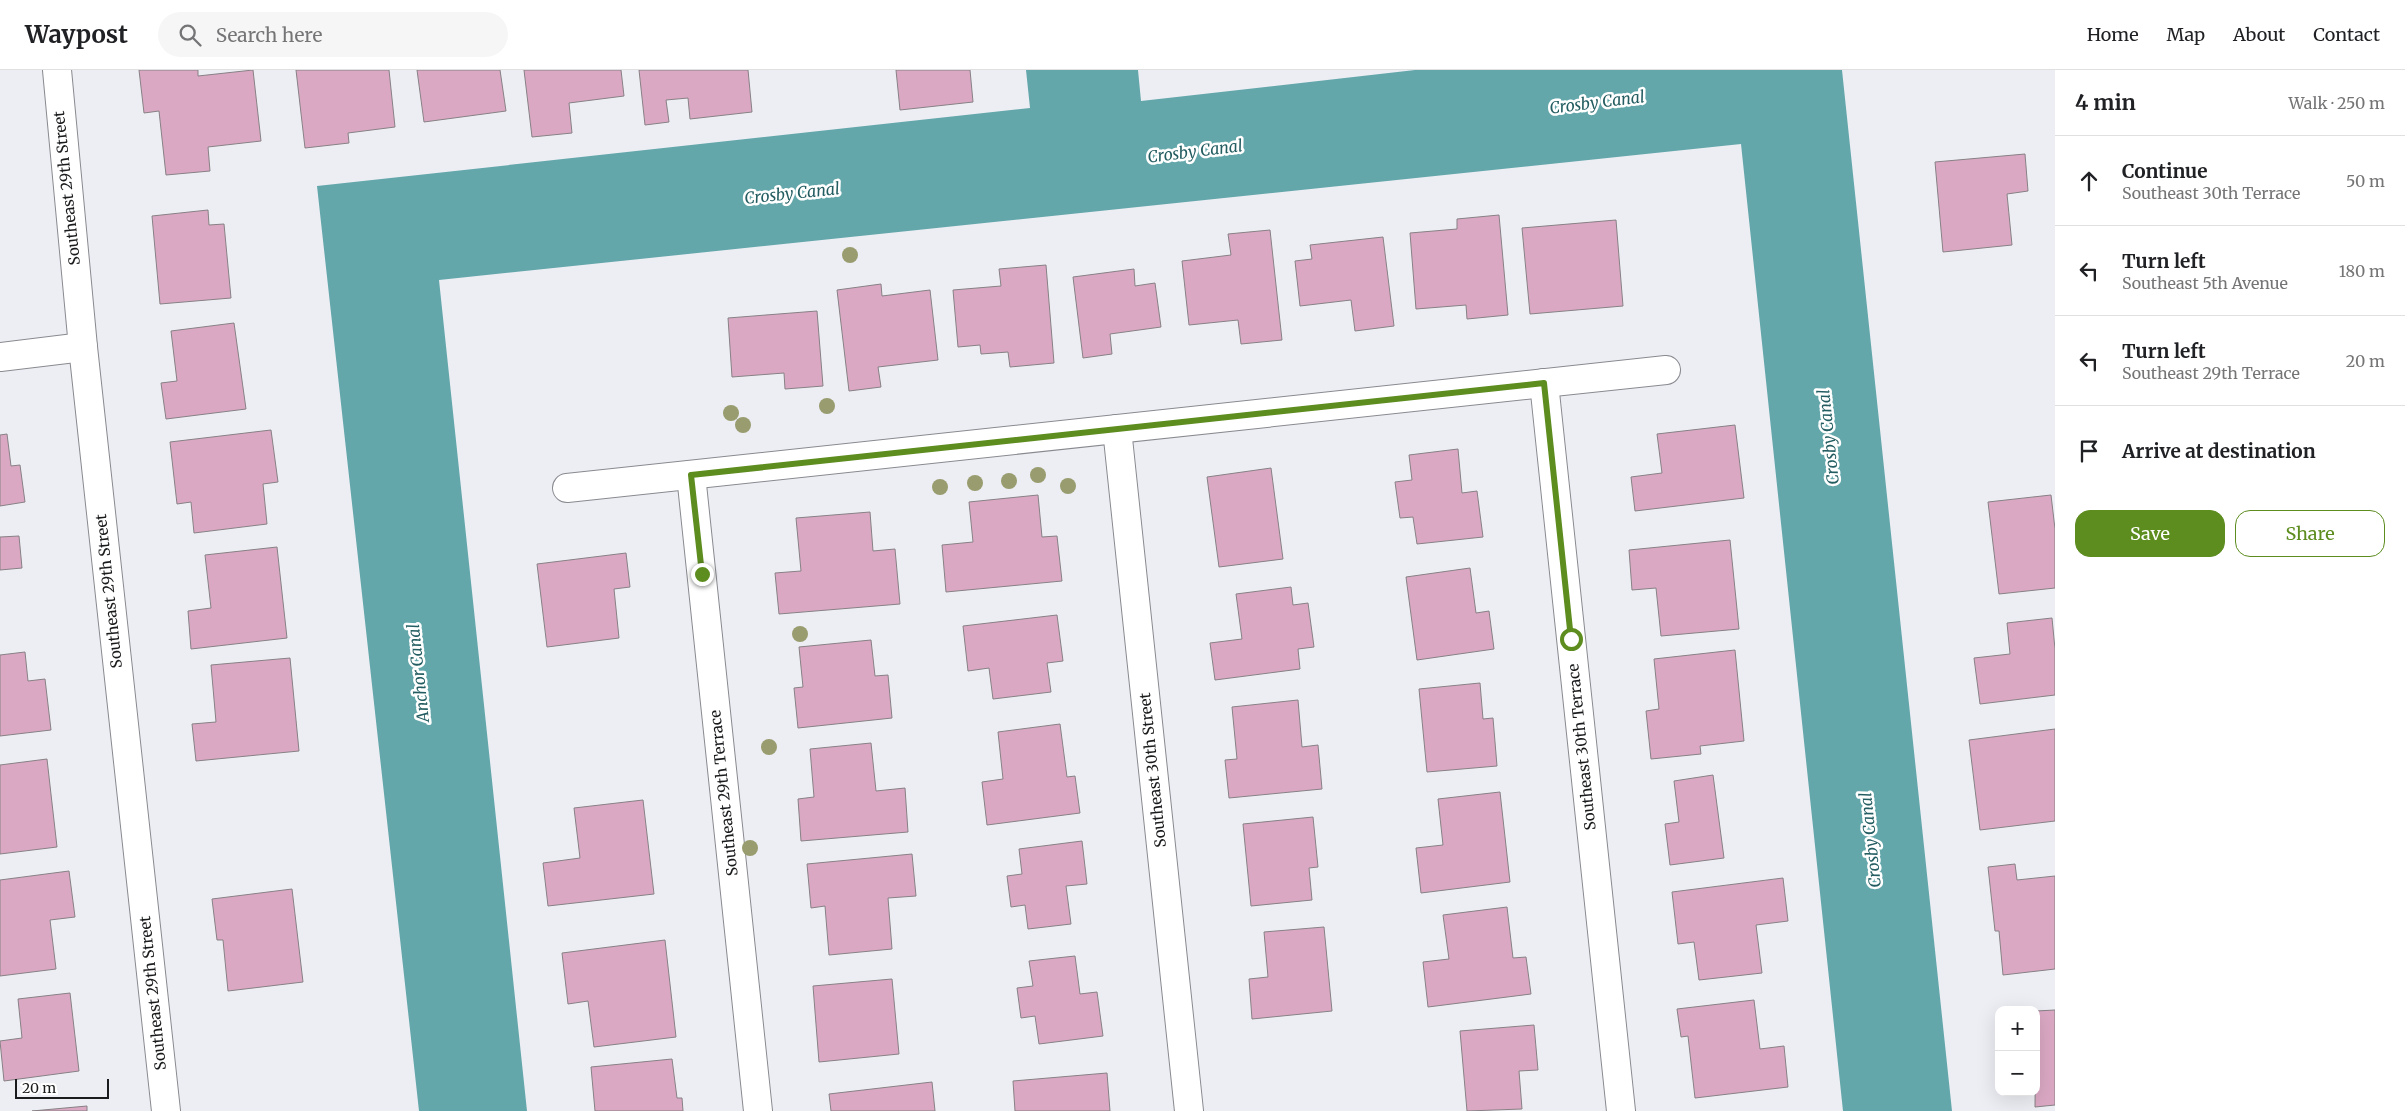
<!DOCTYPE html>
<html lang="en">
<head>
<meta charset="utf-8">
<style>
  body { margin:0; font-family:Merriweather,serif; background:#f6f6f6; color:#202124 }
  .controls { position:absolute; right:15px; bottom:15px; display:grid; overflow:hidden; border-radius:10px; box-shadow:0 5px 20px #0002 }
  .controls button { width:45px; height:45px; display:grid; place-items:center; padding:0; border:0; border-bottom:1px solid #e0e0e0; background:#fff; color:#202124; font:25px sans-serif }
  .scale { position:absolute; left:15px; bottom:12px; width:94px; box-sizing:border-box; padding-left:5px; border:2px solid #1a1b1d; border-top:0; font-size:14px; line-height:18px; white-space:nowrap; color:#1a1b1d; -webkit-text-stroke:4px #fff; paint-order:stroke }
  .stop { position:absolute; width:15px; height:15px; margin:-11px; border:4px solid #5d8c1f; border-radius:50%; background:#fff }
  .stop.end { background:#5d8c1f; border-color:#fff; box-shadow:0 1px 5px #0008 }
  .list { margin:0; padding:0; list-style:none }
  h2 { display:flex; justify-content:space-between; align-items:center; height:65px; margin:0; padding:0 20px; font-size:21px }
  h2 small { font-size:16px; font-weight:400; color:#757577 }
  .list li { display:grid; grid-template-columns:32px 1fr auto; gap:15px; align-items:center; box-sizing:border-box; height:90px; padding:0 20px; border-top:1px solid #e0e0e0 }
  .list b { display:block; font-size:19px; white-space:nowrap }
  .list p { margin:0; font-size:16px; white-space:nowrap; color:#757577 }
  .list em { font-size:16px; font-style:normal; color:#757577 }
  .actions { display:flex; gap:10px; padding:15px 20px }
  .actions a { flex:1; padding:11px 0; border:1px solid #5d8c1f; border-radius:15px; text-align:center; font-size:18px; color:#5d8c1f }
  .actions .main { background:#5d8c1f; color:#fff }
  .icon { flex:none; width:28px; height:28px; fill:none; stroke:currentColor; stroke-width:2; stroke-linecap:round; stroke-linejoin:round }
  .map { position:relative; flex:none; width:2055px; height:1041px; overflow:hidden }
  header { display:flex; align-items:center; gap:30px; box-sizing:border-box; height:70px; padding:0 25px; background:#fff; border-bottom:1px solid #e0e0e0 }
  header strong { font-size:24px }
  nav { display:flex; gap:28px; margin-inline-start:auto; font-size:18px }
  .search { width:350px; height:45px; background:#f6f6f6; display:flex; align-items:center; gap:12px; box-sizing:border-box; padding:0 18px; border-radius:28px; color:#757577; font-size:19px }
  main { display:flex }
  aside { flex:1; background:#fff }
  .map>svg:first-child { display:block }
</style>
</head>
<body>
<header>
<strong>Waypost</strong>
<div class="search"><svg class="icon" aria-label="search" viewBox="0 0 24 24"><circle cx="10" cy="10" r="6"/><path d="M15 15l6 6"/></svg>Search here</div>
<nav><a>Home</a><a>Map</a><a>About</a><a>Contact</a></nav>
</header>
<main>
<div class="map">
<svg width="2055" height="1041" viewBox="0 0 2055 1041">
  <rect width="100%" height="100%" fill="#edeef4"/>
  <polygon fill="#63a7ab" points="1026,0 1138,0 1141,31 1415,0 1842,0 1952,1041 1843,1041 1741,74 439,210 527,1041 419,1041 317,116 1030,38"/>
  <g fill="#dba8c4" stroke="#878184">
    <polygon points="139,0 198,0 198,6 253,0 261,71 208,77 210,101 166,105 159,41 144,43"/>
    <polygon points="296,0 389,0 395,57 348,63 349,73 305,78"/>
    <polygon points="417,0 500,0 506,41 424,52"/>
    <polygon points="524,0 621,0 624,26 569,33 572,63 532,67"/>
    <polygon points="639,0 748,0 752,42 690,49 688,28 666,30 669,52 645,55"/>
    <polygon points="896,0 970,0 973,32 900,40"/>
    <polygon points="2025,84 2028,121 2007,124 2012,175 1943,182 1935,92"/>
    <polygon points="208,140 209,155 224,154 231,228 160,234 152,146"/>
    <polygon points="1499,145 1508,245 1467,249 1466,235 1416,239 1410,163 1457,159 1457,149"/>
    <polygon points="1616,150 1623,236 1530,244 1522,158"/>
    <polygon points="1270,160 1282,270 1241,274 1238,250 1189,255 1182,191 1231,185 1228,164"/>
    <polygon points="1383,167 1394,256 1355,261 1351,230 1300,236 1295,191 1312,189 1310,175"/>
    <polygon points="1046,195 1054,293 1010,297 1008,282 981,284 980,275 958,277 953,220 1001,216 999,199"/>
    <polygon points="1134,199 1135,216 1155,213 1161,257 1110,264 1112,284 1083,288 1073,207"/>
    <polygon points="881,214 882,226 930,220 938,290 878,297 881,317 849,321 837,220"/>
    <polygon points="817,241 823,316 785,319 784,303 732,307 728,248"/>
    <polygon points="234,253 246,339 166,349 161,313 177,311 171,261"/>
    <polygon points="1735,355 1744,428 1635,441 1631,407 1662,403 1657,364"/>
    <polygon points="271,360 278,412 263,414 267,454 194,463 191,432 177,434 170,372"/>
    <polygon points="7,364 11,396 20,395 25,432 0,436 0,365"/>
    <polygon points="1458,379 1462,423 1477,421 1483,467 1417,474 1413,447 1400,448 1395,412 1412,410 1409,385"/>
    <polygon points="1271,398 1283,489 1219,497 1207,407"/>
    <polygon points="1038,425 1042,467 1057,466 1062,511 946,522 942,475 973,472 969,432"/>
    <polygon points="2051,425 2055,459 2055,518 1999,524 1988,432"/>
    <polygon points="870,442 873,481 895,479 900,534 779,544 775,503 801,501 796,448"/>
    <polygon points="19,466 22,498 0,500 0,467"/>
    <polygon points="1730,470 1739,559 1661,566 1656,518 1632,520 1629,480"/>
    <polygon points="277,477 287,568 191,579 188,541 211,538 205,485"/>
    <polygon points="626,483 630,517 614,519 619,568 547,577 537,494"/>
    <polygon points="1470,498 1476,543 1489,541 1494,579 1417,590 1406,507"/>
    <polygon points="1291,517 1293,535 1308,533 1314,577 1298,579 1300,599 1215,610 1210,573 1242,569 1236,524"/>
    <polygon points="1057,545 1063,591 1047,593 1051,622 993,629 989,598 968,601 963,556"/>
    <polygon points="2052,548 2055,579 2055,625 1980,634 1974,588 2010,584 2007,553"/>
    <polygon points="871,570 875,606 888,605 892,648 798,658 794,618 803,617 799,577"/>
    <polygon points="1735,580 1744,671 1700,676 1701,684 1651,689 1646,641 1659,639 1654,589"/>
    <polygon points="25,582 28,611 45,609 51,660 0,666 0,585"/>
    <polygon points="290,588 299,681 196,691 192,654 216,652 211,595"/>
    <polygon points="1480,613 1483,649 1493,648 1497,696 1427,702 1419,619"/>
    <polygon points="1298,630 1302,677 1318,675 1322,719 1229,728 1225,690 1237,689 1232,637"/>
    <polygon points="1060,654 1067,707 1075,706 1080,743 987,755 982,712 1003,709 998,662"/>
    <polygon points="2055,659 2055,751 1980,760 1969,670"/>
    <polygon points="871,673 876,721 905,718 908,762 801,771 798,729 814,727 810,679"/>
    <polygon points="47,689 57,777 0,784 0,695"/>
    <polygon points="1713,705 1724,788 1670,795 1665,754 1679,752 1674,711"/>
    <polygon points="1500,722 1510,812 1421,823 1416,778 1443,775 1438,729"/>
    <polygon points="643,730 654,824 548,836 543,793 580,788 574,738"/>
    <polygon points="1313,747 1318,797 1309,798 1312,830 1251,836 1243,754"/>
    <polygon points="1082,771 1087,814 1066,816 1071,854 1028,859 1025,835 1011,837 1007,806 1022,804 1019,779"/>
    <polygon points="912,784 916,826 888,828 892,879 829,885 825,836 811,838 807,794"/>
    <polygon points="2015,794 2017,810 2055,806 2055,899 2003,905 1999,861 1995,861 1988,797"/>
    <polygon points="69,801 75,847 50,850 56,899 0,906 0,810"/>
    <polygon points="1783,808 1788,851 1756,855 1762,903 1699,910 1694,872 1678,874 1672,822"/>
    <polygon points="292,819 303,912 228,921 223,870 217,870 212,829"/>
    <polygon points="1507,837 1513,888 1526,887 1531,924 1428,937 1423,892 1449,889 1443,845"/>
    <polygon points="1324,857 1332,941 1252,949 1249,909 1268,907 1264,862"/>
    <polygon points="665,870 676,967 594,977 588,931 568,934 562,883"/>
    <polygon points="1075,886 1080,924 1097,922 1103,966 1039,974 1035,946 1021,948 1017,918 1033,916 1029,891"/>
    <polygon points="892,909 899,984 819,992 813,916"/>
    <polygon points="70,923 79,1001 4,1011 0,971 22,968 18,929"/>
    <polygon points="1754,930 1760,979 1784,976 1788,1017 1695,1028 1688,966 1681,967 1677,939"/>
    <polygon points="2055,940 2055,1035 2035,1037 2036,941"/>
    <polygon points="1534,955 1538,1000 1519,1001 1522,1039 1467,1041 1460,961"/>
    <polygon points="672,989 677,1028 682,1028 683,1041 595,1041 591,997"/>
    <polygon points="1107,1003 1110,1041 1015,1041 1013,1011"/>
    <polygon points="932,1012 935,1041 831,1041 829,1024"/>
    <polygon points="87,1036 87,1041 32,1041"/>
  </g>
  <g fill="none" stroke-linecap="round" stroke-linejoin="round">
    <defs>
      <g id="minor">
        <polyline points="57,0 83,277 166,1041"/>
        <polyline points="0,287 83,277"/>
        <polyline points="1544,313 1621,1041"/>
        <polyline points="1117,359 1189,1041"/>
        <polyline points="691,405 758,1041"/>
        <polyline points="567,418 1666,300"/>
      </g>
    </defs>
    <use href="#minor" stroke="#898a90" stroke-width="30"/>
    <use href="#minor" stroke="#fff" stroke-width="28"/>
  </g>
  <g fill="#989c6e">
    <circle cx="850" cy="185" r="8"/>
    <circle cx="827" cy="336" r="8"/>
    <circle cx="731" cy="343" r="8"/>
    <circle cx="743" cy="355" r="8"/>
    <circle cx="1038" cy="405" r="8"/>
    <circle cx="1009" cy="411" r="8"/>
    <circle cx="975" cy="413" r="8"/>
    <circle cx="1068" cy="416" r="8"/>
    <circle cx="940" cy="417" r="8"/>
    <circle cx="800" cy="564" r="8"/>
    <circle cx="769" cy="677" r="8"/>
    <circle cx="750" cy="778" r="8"/>
  </g>
  <g fill="none" stroke-linecap="round" stroke-linejoin="round">
    <polyline stroke="#5d8c1f" stroke-width="6" points="702,504 691,405 1544,313 1571,569"/>
  </g>
  <g text-anchor="middle" stroke-width="5" stroke-linejoin="round" paint-order="stroke">
    <g font-size="15" fill="#1a1b1d" stroke="#fff">
      <text transform="translate(67 118) rotate(-96)" y="5">Southeast 29th Street</text>
      <text transform="translate(109 521) rotate(-96)" y="5">Southeast 29th Street</text>
      <text transform="translate(1582 677) rotate(-96)" y="5">Southeast 30th Terrace</text>
      <text transform="translate(1153 700) rotate(-96)" y="5">Southeast 30th Street</text>
      <text transform="translate(724 723) rotate(-96)" y="5">Southeast 29th Terrace</text>
      <text transform="translate(153 923) rotate(-96)" y="5">Southeast 29th Street</text>
    </g>
    <g font-size="16" font-style="italic" fill="#235d61" stroke="#fff">
      <text transform="translate(1597 32) rotate(-7)" y="6">Crosby Canal</text>
      <text transform="translate(1195 81) rotate(-7)" y="6">Crosby Canal</text>
      <text transform="translate(792 123) rotate(-6)" y="6">Crosby Canal</text>
      <text transform="translate(1828 367) rotate(-96)" y="6">Crosby Canal</text>
      <text transform="translate(418 603) rotate(-96)" y="6">Anchor Canal</text>
      <text transform="translate(1870 770) rotate(-96)" y="6">Crosby Canal</text>
    </g>
  </g>
</svg>
<div class="controls">
<button>+</button>
<button>−</button>
</div>
<div class="scale">20 m</div>
<div class="stop" style="left:1571px;top:569px"></div>
<div class="stop end" style="left:702px;top:504px"></div>
</div>
<aside>
<h2>4 min<small>Walk · 250 m</small></h2>
<ul class="list">
<li><svg class="icon" aria-label="ahead" viewBox="0 0 24 24"><path d="M12 20V5M6 11l6-6 6 6"/></svg><div><b>Continue</b><p>Southeast 30th Terrace</p></div><em>50 m</em></li>
<li><svg class="icon" aria-label="left" viewBox="0 0 24 24"><path d="M17 20v-9H6M10 6l-5 5 5 5"/></svg><div><b>Turn left</b><p>Southeast 5th Avenue</p></div><em>180 m</em></li>
<li><svg class="icon" aria-label="left" viewBox="0 0 24 24"><path d="M17 20v-9H6M10 6l-5 5 5 5"/></svg><div><b>Turn left</b><p>Southeast 29th Terrace</p></div><em>20 m</em></li>
<li><svg class="icon" aria-label="arrive" viewBox="0 0 24 24"><path d="M6 21V4h12l-3 4 3 4H6"/></svg><div><b>Arrive at destination</b></div></li>
</ul>
<div class="actions"><a class="main">Save</a><a>Share</a></div>
</aside>
</main>
</body>
</html>
